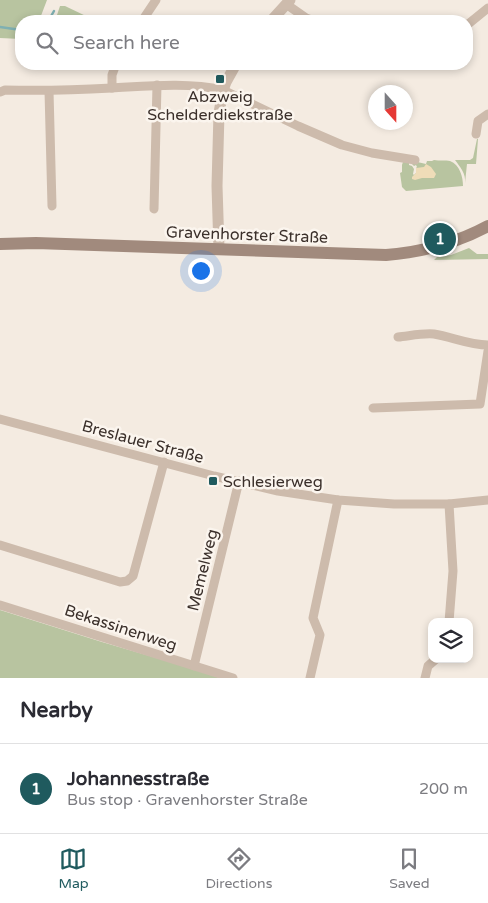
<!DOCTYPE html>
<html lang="en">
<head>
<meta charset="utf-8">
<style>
  body { margin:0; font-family:"Varela Round",sans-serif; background:#f7f7f7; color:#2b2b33 }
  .controls { position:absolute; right:15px; bottom:15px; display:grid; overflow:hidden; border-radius:10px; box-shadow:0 2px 8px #0003 }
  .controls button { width:45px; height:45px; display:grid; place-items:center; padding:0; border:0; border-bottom:1px solid #e1e1e2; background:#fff; color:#2b2b33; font:25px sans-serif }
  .compass { position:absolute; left:368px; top:85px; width:45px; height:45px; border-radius:50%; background:#fff; box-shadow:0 2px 8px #0003; rotate:159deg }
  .you { position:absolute; left:200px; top:270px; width:18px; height:18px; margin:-12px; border:4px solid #fff; border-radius:50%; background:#1a73e8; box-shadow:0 0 0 8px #1a73e833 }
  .badge { display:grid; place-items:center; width:32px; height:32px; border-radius:50%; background:#1f5a5e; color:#fff; font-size:16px; font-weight:700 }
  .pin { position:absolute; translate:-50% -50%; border:2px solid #fff; box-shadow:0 1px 5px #0006 }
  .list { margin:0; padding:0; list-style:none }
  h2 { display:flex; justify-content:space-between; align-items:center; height:65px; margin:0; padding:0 20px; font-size:21px }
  h2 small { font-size:16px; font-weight:400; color:#7c7c81 }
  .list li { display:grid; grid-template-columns:32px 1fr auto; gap:15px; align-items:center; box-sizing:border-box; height:90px; padding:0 20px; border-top:1px solid #e1e1e2 }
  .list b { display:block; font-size:19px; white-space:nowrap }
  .list p { margin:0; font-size:16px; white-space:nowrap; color:#7c7c81 }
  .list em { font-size:16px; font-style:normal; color:#7c7c81 }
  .icon { flex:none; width:28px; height:28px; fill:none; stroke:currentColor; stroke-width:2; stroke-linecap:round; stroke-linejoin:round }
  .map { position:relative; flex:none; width:488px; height:678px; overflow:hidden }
  .search { position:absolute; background:#fff; box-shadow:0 2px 8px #0003; left:15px; right:15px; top:15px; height:55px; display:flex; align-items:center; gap:12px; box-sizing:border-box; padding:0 18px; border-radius:20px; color:#7c7c81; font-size:19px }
  .sheet { height:155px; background:#fff }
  nav { display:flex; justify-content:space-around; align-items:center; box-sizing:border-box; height:70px; border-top:1px solid #e1e1e2; background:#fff; font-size:14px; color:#7c7c81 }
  nav a { display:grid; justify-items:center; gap:2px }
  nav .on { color:#1f5a5e }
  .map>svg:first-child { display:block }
</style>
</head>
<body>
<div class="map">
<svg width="488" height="678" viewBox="0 0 488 678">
  <rect width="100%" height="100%" fill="#f4ebe1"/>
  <g fill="#b8c4a0">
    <polygon points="0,0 47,0 39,21 21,21 21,39 0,38"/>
    <polygon points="60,6 65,6 88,17 86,21 55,21"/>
    <path d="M477,139H478L476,164H467L465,183C466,173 460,167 455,160H470L473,158Z"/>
    <path d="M434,160C439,161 446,160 450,161C460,165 463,177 463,186L406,191L402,187L400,173L402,172V165L403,162H409V165L412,166L414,169L413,174L414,175L416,173V168L417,167L416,165L414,166L412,164L413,161L426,164L427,161H432Z"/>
    <polygon points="469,248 477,254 488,254 488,259 434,260 437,257 451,255"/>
    <polygon points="0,610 102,642 194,669 220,678 0,678"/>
  </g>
  <polygon fill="#efdcb8" points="426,164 431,167 436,174 434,178 422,178 415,180 412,179 412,177 416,173 416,168 424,167"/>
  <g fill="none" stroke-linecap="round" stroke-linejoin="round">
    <g stroke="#7fb0b2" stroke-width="2.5">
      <polyline points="50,18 54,11"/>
      <polyline points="0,27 21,30"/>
    </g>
    <g stroke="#cdbbac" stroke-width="9">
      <polyline points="286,4 306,18 314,21"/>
      <polyline points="142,21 156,0"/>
      <polyline points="467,25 488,8"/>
      <polyline points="112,88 112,75 116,64"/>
      <polyline points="49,91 52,206"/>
      <path d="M0,92L5,90C41,91 76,90 112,88C149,86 187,82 223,90L298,126L342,145L372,153L415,160"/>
      <polyline points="476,134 478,121 488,114"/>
      <polyline points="154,209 157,85"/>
      <path d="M398,337C409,336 422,333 434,334C452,337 469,345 488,345"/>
      <polyline points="373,408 480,404 488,351"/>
      <polyline points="0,419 214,476 278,491 338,500 394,504 449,504 488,500"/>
      <polyline points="449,504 453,571 449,622"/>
      <polyline points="0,545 120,582 127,581 133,576 164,462"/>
      <polyline points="0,605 233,678"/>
      <polyline points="194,666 239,481"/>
      <polyline points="310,678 320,635 313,618 338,500"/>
      <polyline points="425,678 428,666 436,659"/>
    </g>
    <g stroke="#cdbbac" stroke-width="11">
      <polyline points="271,21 290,0"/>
      <polyline points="219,249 217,186 219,113 223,90 226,82 236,64"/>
    </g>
    <path stroke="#a18a7d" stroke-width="12" d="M0,244L36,243L386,255C423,252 455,244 488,226"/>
  </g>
  <g fill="#1f5a5e" stroke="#fbf5ee" stroke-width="2">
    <rect x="215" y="74" width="10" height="10" rx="2.5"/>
    <rect x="208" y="476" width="10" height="10" rx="2.5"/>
  </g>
  <g text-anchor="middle" stroke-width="5" stroke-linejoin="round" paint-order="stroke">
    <g font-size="16" fill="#3b302b" stroke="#fbf5ee">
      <text x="220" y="102">Abzweig<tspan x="220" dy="18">Schelderdiekstraße</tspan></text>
      <text x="223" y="487" text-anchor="start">Schlesierweg</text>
    </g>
    <g font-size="16" fill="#3b302b" stroke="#fbf5ee">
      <text transform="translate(247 234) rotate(2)" y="6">Gravenhorster Straße</text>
      <text transform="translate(143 441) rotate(15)" y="6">Breslauer Straße</text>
      <text transform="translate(202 570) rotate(-76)" y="6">Memelweg</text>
      <text transform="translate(121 627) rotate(18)" y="6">Bekassinenweg</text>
    </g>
  </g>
</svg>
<div class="controls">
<button><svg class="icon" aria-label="layers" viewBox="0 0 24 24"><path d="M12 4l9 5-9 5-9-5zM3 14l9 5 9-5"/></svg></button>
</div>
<svg class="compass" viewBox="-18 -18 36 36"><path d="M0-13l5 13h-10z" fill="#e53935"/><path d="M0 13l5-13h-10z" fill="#7c7c81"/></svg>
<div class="you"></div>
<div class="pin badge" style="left:440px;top:239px">1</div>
<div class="search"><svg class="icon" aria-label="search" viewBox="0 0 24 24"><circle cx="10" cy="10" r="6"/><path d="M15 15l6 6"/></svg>Search here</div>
</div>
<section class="sheet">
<h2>Nearby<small></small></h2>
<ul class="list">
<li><span class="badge">1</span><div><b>Johannesstraße</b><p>Bus stop · Gravenhorster Straße</p></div><em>200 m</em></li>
</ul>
</section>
<nav>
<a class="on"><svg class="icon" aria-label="map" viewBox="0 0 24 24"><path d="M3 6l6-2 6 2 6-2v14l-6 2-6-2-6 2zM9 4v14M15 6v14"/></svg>Map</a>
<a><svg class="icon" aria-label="directions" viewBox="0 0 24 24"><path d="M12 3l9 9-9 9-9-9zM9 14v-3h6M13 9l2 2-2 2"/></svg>Directions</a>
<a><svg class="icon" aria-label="saved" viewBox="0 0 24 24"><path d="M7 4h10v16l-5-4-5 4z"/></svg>Saved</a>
</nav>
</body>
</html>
